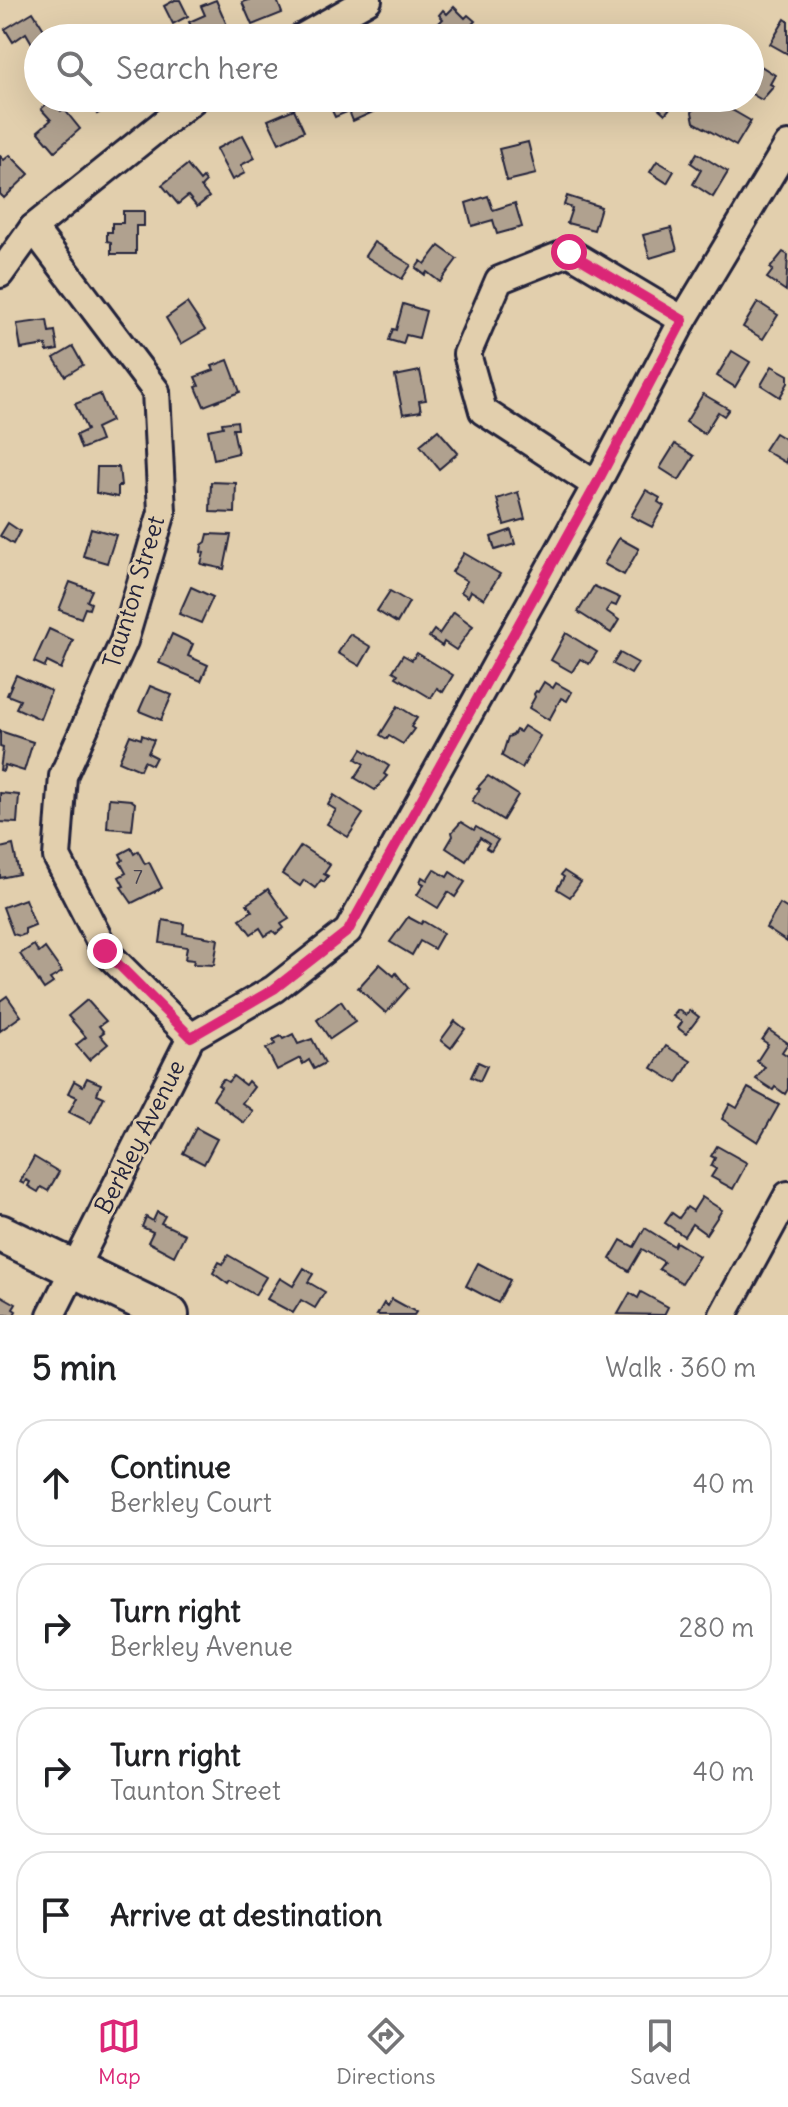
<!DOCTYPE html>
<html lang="en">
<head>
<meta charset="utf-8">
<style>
  body { margin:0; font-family:Delius,sans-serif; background:#f6f6f6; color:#202124 }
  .stop { position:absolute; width:24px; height:24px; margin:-18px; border:6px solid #db2777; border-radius:50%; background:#fff }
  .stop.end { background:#db2777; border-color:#fff; box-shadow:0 2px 8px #0008 }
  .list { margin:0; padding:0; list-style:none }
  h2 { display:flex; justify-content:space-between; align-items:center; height:104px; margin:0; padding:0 32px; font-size:34px }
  h2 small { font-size:26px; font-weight:400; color:#757577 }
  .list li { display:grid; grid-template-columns:52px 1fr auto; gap:24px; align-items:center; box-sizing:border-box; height:128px; margin:0 16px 16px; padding:0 16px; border:2px solid #e0e0e0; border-radius:32px }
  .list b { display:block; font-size:30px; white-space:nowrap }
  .list p { margin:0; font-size:26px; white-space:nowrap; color:#757577 }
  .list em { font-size:26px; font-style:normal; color:#757577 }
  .icon { flex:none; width:44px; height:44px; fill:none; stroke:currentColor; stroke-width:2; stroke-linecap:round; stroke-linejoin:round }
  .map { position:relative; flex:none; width:788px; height:1315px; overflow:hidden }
  .search { position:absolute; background:#fff; box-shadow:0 8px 32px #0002; left:24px; right:24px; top:24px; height:88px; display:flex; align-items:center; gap:20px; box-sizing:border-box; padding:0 28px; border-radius:44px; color:#757577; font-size:30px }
  .sheet { height:680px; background:#fff }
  nav { display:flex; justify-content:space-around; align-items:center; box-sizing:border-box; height:112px; border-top:2px solid #e0e0e0; background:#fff; font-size:22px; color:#757577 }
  nav a { display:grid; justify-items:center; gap:4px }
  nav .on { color:#db2777 }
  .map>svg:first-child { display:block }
</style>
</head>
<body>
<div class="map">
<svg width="788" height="1315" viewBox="0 0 788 1315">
  <rect width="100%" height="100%" fill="#e2cfad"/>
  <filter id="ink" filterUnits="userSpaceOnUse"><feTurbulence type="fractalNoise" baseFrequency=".0125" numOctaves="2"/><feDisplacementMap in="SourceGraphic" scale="16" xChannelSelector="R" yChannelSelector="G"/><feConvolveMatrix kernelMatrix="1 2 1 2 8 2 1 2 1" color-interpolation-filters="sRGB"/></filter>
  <g filter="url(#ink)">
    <g fill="#b0a18f" stroke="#22223b" stroke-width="2">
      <polygon points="175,0 180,0 188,16 173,24 164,6"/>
      <polygon points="216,0 230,32 217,38 197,38 189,22 205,15 201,6"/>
      <polygon points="248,0 277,0 282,13 252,25 242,2"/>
      <polygon points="454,7 465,18 468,15 475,21 460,38 443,38 433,29 443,19 439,15 443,10 447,14"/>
      <polygon points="33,12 48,36 38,38 38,43 33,45 26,33 13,42 5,29"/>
      <polygon points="785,19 788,21 788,54 770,44"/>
      <polygon points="750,59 775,75 770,84 774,86 762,100 750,93"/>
      <polygon points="87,98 122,98 97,114"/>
      <polygon points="326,98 367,98 373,112 353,121 349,111 335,117"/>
      <polygon points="647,98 679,98 665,114"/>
      <polygon points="701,98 711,98 751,121 736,146 694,122 692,112"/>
      <polygon points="51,100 61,111 64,109 80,129 55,151 38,131 51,120 41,109"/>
      <polygon points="294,109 304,131 279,143 268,120"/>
      <polygon points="243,135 255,158 241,165 245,173 232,180 216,149"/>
      <polygon points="528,142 536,174 507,181 499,149"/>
      <polygon points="697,153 728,172 713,197 693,184 701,170 691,163"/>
      <polygon points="10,155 29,174 4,198 0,194 0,156 4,160"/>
      <polygon points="657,161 674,171 667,183 650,172"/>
      <polygon points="187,165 200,181 203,178 206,182 201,187 209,197 197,207 188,196 178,204 162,185"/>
      <polygon points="488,196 493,210 515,203 522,227 497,234 493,220 472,226 466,203"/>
      <polygon points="567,196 601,207 594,230 567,223 572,208 564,205"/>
      <polygon points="123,211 144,211 144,226 136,226 136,254 111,254 111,242 107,241 107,232 112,232 112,223 123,223"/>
      <polygon points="671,228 677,250 650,258 643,235"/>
      <polygon points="374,242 411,265 402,279 365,256"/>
      <polygon points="439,246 457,259 440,282 427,272 425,275 416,268 421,261 425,264"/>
      <polygon points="783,252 788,255 786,291 767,278 773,270 770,268"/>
      <polygon points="758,302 778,315 763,339 743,327"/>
      <polygon points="187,303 205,330 181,344 166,318"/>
      <polygon points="403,304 426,311 419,338 406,335 403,344 389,340 393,329 396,330"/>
      <polygon points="47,320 49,332 55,331 58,350 47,352 46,345 21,349 17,324"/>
      <polygon points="73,347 83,365 65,376 54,358"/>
      <polygon points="732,351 750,362 735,387 717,376"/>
      <polygon points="228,360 240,392 204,406 196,387 199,386 195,377 214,370 212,366"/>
      <polygon points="772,366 788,375 788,383 780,397 761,385"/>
      <polygon points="420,371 426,400 419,401 421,411 403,414 395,376"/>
      <polygon points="100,394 111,421 96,428 101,441 81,449 76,435 87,430 75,404"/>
      <polygon points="703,394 729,409 724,416 718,412 704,434 686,422"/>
      <polygon points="237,421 238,429 233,429 238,453 214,459 208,430 223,427 222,423"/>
      <polygon points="438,430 458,453 439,469 420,445"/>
      <polygon points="775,433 788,441 786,463 764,450"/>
      <polygon points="675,444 694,456 679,480 660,468"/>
      <polygon points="97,467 119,467 121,486 118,486 118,497 96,493"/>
      <polygon points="211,482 236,483 235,513 210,512"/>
      <polygon points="646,490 660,498 658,502 664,506 652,527 631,516"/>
      <polygon points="518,492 525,519 504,525 497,499"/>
      <polygon points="8,523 20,531 13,544 0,536"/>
      <polygon points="91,528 116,535 107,563 83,556"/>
      <polygon points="511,530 515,544 495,550 491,537"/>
      <polygon points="208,534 231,535 224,569 201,564 204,553 201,552 202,545 206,542"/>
      <polygon points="619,538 639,549 624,575 604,564"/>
      <polygon points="464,553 500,574 484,599 471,591 468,597 461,592 467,581 452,572"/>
      <polygon points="70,582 92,590 87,601 91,603 89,609 85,608 81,618 59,610"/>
      <polygon points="594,586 620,598 616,606 611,604 606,611 619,620 611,633 578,612"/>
      <polygon points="191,587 213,597 201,623 179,614"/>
      <polygon points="390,591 409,602 397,623 377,611"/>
      <polygon points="454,612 473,626 456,650 444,642 442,646 429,637 434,630 439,634"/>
      <polygon points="49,629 73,640 61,669 47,662 45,667 34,662"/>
      <polygon points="566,633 597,652 589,664 580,659 572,672 551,660"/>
      <polygon points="172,634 193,644 188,656 208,665 201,681 159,663"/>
      <polygon points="350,634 371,647 360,666 338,653"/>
      <polygon points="417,653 453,675 443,692 437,688 431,698 396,677 398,674 393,671 403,655 412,660"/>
      <polygon points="620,653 638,663 631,674 613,664"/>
      <polygon points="16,675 51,691 40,719 16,708 20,700 7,695"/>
      <polygon points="544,682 553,688 556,683 572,692 567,701 561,698 549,720 529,708 535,697 534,694 536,691 538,692"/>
      <polygon points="150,686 172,695 161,720 139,711"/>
      <polygon points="398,706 417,718 411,727 414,729 403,744 389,736 387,739 380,735"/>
      <polygon points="524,726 540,736 522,768 502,756 508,737 513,735 516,730 520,732"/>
      <polygon points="0,731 33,742 24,771 5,765 3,771 0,770 3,748 0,747"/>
      <polygon points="130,735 141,739 142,735 154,740 148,753 156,757 152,765 144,761 140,770 119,761"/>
      <polygon points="362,749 389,766 384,774 387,776 375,790 355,778 364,764 356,759"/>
      <polygon points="488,776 518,795 503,820 472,801 480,789 477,788"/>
      <polygon points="0,793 19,795 17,823 0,822"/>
      <polygon points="334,795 363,814 348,837 327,824 336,810 328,805"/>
      <polygon points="109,798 131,800 135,803 132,830 107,828"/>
      <polygon points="461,822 474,830 476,827 498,840 491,851 486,848 489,844 480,838 466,861 446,848 453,836 452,832"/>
      <polygon points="13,845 19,874 0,878 0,848"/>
      <polygon points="301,846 330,865 324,874 328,876 324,882 321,880 315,888 304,880 300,886 282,874"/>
      <polygon points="131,848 134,854 138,851 145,864 149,862 162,888 132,903 121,887 124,886 119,877 126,873 120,862 123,860 120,854"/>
      <polygon points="434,869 447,877 450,872 465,882 455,897 448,892 438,908 417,895 424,884 420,882 422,877 427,880"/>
      <polygon points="564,871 581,882 570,897 557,889 564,877 561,875"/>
      <polygon points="268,889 289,919 281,924 284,928 276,934 273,931 265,936 260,928 251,934 240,919 252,911 247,904"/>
      <polygon points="25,899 35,925 25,929 25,934 20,936 13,934 3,907"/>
      <polygon points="780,904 788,909 787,942 766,928"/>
      <polygon points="408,917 421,924 423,921 443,933 434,949 420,941 412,955 390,942"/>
      <polygon points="163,920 184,924 183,933 218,939 214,965 193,964 194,960 185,959 187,947 160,943"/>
      <polygon points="34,945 39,953 45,948 62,972 50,979 53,983 44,989 20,954"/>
      <polygon points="380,964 394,976 396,973 408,988 386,1013 358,988"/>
      <polygon points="7,996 21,1016 0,1031 0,1001"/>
      <polygon points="87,1000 106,1021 99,1026 104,1032 100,1035 108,1044 89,1060 76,1045 86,1037 68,1016"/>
      <polygon points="341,1001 355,1022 330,1039 317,1020"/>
      <polygon points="678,1010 686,1015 690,1010 699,1017 686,1034 678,1028 682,1022 673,1016"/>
      <polygon points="455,1021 465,1029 451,1048 441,1040"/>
      <polygon points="769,1030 788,1043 782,1052 788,1056 788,1089 785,1094 775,1087 773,1090 756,1079 765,1067 757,1061 768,1044 762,1040"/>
      <polygon points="293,1034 298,1044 312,1039 325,1063 314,1069 309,1060 303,1064 300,1058 277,1070 266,1049 275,1044 273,1040 281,1036 283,1039"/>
      <polygon points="666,1046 691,1061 677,1083 652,1068"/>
      <polygon points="478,1062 487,1066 480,1081 471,1077"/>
      <polygon points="233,1076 245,1085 248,1081 254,1087 242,1103 253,1111 244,1123 213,1099 221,1087 218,1085 223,1079 228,1082"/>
      <polygon points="87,1078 101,1084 97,1094 104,1097 91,1123 69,1112 77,1097 68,1093 74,1081 83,1086"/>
      <polygon points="748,1088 779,1105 758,1142 722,1119 730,1104 737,1108"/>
      <polygon points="196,1128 217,1139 204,1164 183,1153"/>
      <polygon points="717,1146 747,1163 733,1189 711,1177 716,1169 711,1166 715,1158 711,1156"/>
      <polygon points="34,1157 59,1172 48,1191 41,1187 38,1192 28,1186 30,1182 26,1180 24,1184 20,1182"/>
      <polygon points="702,1197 722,1210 706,1234 692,1224 684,1236 665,1223 672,1213 679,1218 687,1207 693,1211"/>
      <polygon points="157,1212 165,1216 161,1223 185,1234 174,1256 148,1242 153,1232 142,1227 146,1217 153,1221"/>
      <polygon points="645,1228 674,1246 676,1242 699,1256 682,1283 659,1269 664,1262 642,1249 629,1271 610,1259 621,1240 634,1247"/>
      <polygon points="228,1255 266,1277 255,1295 230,1281 228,1284 213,1273 219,1262 223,1264"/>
      <polygon points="478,1263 510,1280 498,1303 466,1286"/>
      <polygon points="304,1268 313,1274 308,1282 325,1292 315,1308 301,1300 293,1313 267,1299 280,1278 293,1286"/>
      <polygon points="641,1292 668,1307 664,1315 618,1314 630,1293 638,1298"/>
      <polygon points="0,1295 16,1304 13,1309 16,1311 14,1315 0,1315"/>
      <polygon points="392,1299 416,1312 414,1315 377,1315 384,1303 388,1306"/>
    </g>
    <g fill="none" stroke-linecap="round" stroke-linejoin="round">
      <defs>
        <g id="minor">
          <polyline points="301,38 368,0"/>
          <polyline points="33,228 156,391 162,512 124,641 63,776 57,857 105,951 191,1037"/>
          <polyline points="0,274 33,228 195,98"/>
          <polyline points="596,485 483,411 467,354 499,280 569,252 683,320"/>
          <polyline points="51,1315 191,1037 274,989 348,931 596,485 683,320 788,145"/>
          <polyline points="723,1315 788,1195"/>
        </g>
        <polyline id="secondary" points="0,1233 170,1315"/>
      </defs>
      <use href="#minor" stroke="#22223b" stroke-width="32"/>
      <use href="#secondary" stroke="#22223b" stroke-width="42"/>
      <use href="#minor" stroke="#e2cfad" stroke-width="26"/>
      <use href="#secondary" stroke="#e2cfad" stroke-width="36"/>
    </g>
  </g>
  <g fill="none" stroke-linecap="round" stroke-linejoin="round" filter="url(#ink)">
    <polyline stroke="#db2777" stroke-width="10" points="105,951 191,1037 274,989 348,931 596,485 683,320 569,252"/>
  </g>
  <g text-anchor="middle" stroke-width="6" stroke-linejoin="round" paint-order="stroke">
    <g font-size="20" fill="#464250">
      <text x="138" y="884">7</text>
    </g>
    <g font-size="24" fill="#22223b" stroke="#e2cfad">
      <text transform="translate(134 592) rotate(-73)" y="8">Taunton Street</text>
      <text transform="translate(140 1137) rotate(-63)" y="8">Berkley Avenue</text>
    </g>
  </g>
</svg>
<div class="stop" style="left:569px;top:252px"></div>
<div class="stop end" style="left:105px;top:951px"></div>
<div class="search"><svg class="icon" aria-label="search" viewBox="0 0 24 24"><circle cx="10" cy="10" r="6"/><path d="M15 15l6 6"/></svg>Search here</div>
</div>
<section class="sheet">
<h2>5 min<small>Walk · 360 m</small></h2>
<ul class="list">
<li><svg class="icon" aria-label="ahead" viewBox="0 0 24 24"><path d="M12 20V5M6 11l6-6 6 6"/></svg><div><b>Continue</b><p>Berkley Court</p></div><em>40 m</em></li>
<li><svg class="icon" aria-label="right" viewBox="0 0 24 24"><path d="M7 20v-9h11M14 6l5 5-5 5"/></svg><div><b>Turn right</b><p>Berkley Avenue</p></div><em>280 m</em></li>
<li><svg class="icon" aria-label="right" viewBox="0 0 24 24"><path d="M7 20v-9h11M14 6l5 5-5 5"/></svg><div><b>Turn right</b><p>Taunton Street</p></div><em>40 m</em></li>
<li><svg class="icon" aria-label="arrive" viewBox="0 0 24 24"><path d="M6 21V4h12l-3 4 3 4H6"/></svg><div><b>Arrive at destination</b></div></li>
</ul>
</section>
<nav>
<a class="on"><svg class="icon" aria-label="map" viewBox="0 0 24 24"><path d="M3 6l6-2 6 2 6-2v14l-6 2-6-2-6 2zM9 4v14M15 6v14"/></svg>Map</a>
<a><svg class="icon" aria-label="directions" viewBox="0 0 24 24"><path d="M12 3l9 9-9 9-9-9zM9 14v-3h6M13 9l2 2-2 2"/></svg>Directions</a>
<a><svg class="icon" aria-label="saved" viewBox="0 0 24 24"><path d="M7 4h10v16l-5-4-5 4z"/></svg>Saved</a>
</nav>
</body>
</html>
